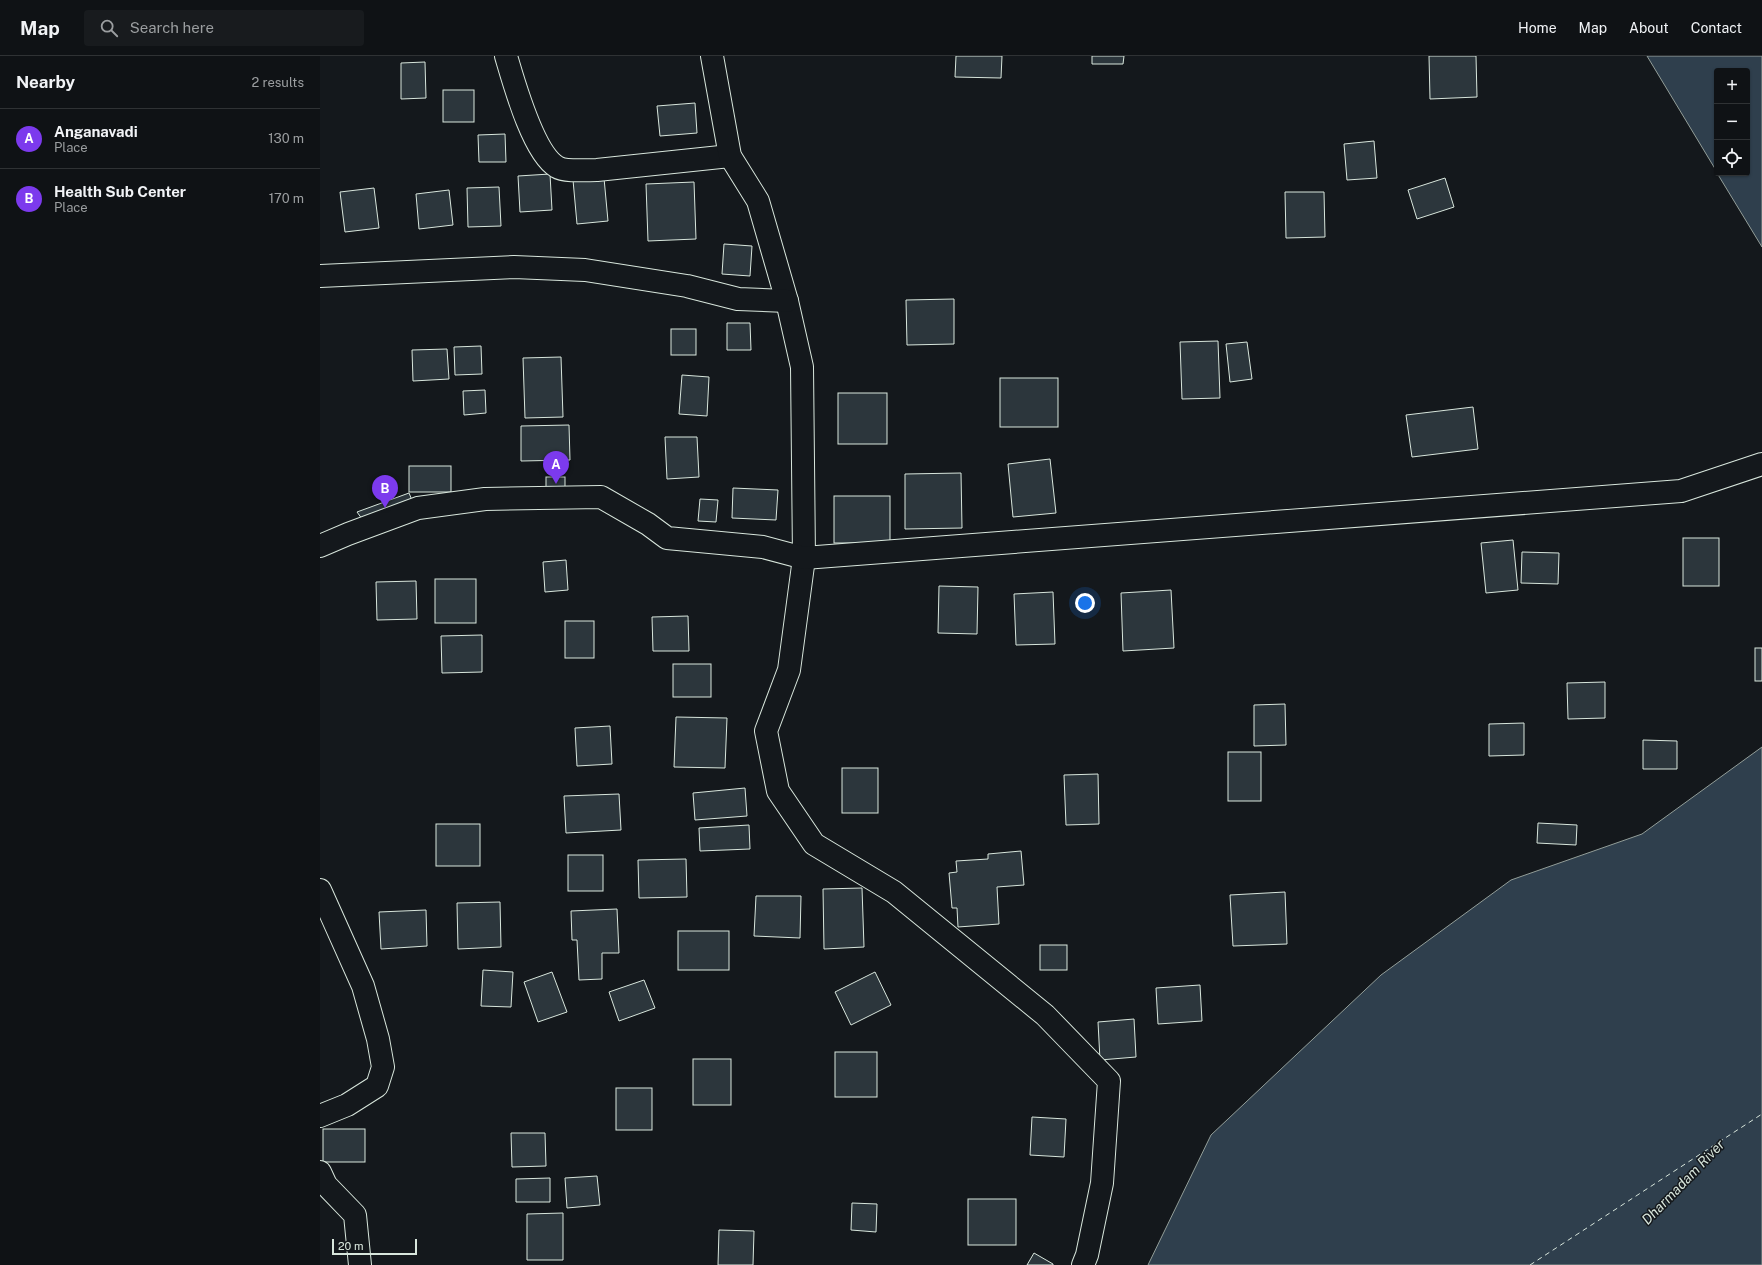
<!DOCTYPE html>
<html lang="en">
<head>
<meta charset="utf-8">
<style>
  body { margin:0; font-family:"Public Sans",sans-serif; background:#181b1e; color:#f1f3f6 }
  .controls { position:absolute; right:12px; top:12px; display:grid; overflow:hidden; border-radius:4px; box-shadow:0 1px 3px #0004 }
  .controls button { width:36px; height:36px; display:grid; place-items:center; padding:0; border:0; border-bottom:1px solid #2f3234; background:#0f1215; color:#f1f3f6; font:20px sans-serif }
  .scale { position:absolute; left:12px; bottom:10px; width:85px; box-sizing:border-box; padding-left:4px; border:2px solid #d8e6dc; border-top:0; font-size:11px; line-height:14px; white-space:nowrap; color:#d8e6dc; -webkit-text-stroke:3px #14181c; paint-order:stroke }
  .you { position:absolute; left:765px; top:547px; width:14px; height:14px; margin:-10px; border:3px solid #fff; border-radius:50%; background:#1a73e8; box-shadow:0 0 0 6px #1a73e833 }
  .badge { display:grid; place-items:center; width:26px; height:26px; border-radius:50%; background:#7c3aed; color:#fff; font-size:13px; font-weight:700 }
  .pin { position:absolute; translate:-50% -33px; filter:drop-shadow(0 1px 2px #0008) }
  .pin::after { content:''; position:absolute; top:21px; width:14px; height:12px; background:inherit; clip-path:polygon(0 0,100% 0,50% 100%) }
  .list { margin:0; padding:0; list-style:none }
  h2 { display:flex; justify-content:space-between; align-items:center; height:52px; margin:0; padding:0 16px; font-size:17px }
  h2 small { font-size:13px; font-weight:400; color:#9b9ea0 }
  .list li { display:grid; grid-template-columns:26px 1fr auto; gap:12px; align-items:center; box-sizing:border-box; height:60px; padding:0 16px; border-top:1px solid #2f3234 }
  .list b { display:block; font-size:15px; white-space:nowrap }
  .list p { margin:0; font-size:13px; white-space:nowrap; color:#9b9ea0 }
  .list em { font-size:13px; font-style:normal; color:#9b9ea0 }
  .icon { flex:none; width:22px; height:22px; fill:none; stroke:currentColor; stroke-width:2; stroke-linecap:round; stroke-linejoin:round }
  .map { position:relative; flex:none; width:1442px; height:1209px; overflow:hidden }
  header { display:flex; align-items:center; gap:24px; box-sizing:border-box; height:56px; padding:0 20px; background:#0f1215; border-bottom:1px solid #2f3234 }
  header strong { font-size:19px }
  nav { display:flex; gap:22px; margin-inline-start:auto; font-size:14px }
  .search { width:280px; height:36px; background:#181b1e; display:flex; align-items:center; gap:10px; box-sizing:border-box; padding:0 14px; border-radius:4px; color:#9b9ea0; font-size:15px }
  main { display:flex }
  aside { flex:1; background:#0f1215 }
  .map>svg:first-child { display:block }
</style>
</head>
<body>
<header>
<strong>Map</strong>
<div class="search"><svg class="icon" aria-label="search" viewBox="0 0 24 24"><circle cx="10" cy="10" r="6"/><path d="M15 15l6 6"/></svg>Search here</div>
<nav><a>Home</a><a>Map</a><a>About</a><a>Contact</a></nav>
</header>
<main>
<aside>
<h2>Nearby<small>2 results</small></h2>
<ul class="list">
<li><span class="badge">A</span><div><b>Anganavadi</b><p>Place</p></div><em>130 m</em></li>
<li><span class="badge">B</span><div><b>Health Sub Center</b><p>Place</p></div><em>170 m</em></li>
</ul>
</aside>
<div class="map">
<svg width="1442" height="1209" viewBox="0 0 1442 1209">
  <rect width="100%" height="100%" fill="#14181c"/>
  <g fill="#2f3f4d" stroke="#939e99">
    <polygon points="1327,0 1442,0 1442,191 1397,117 1427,117 1427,15 1397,15 1397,116"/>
    <polygon points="1442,691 1442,1209 828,1209 891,1079 1061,919 1191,824 1322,778"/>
  </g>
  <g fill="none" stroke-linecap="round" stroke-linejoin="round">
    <polyline stroke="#d8e6dc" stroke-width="1" stroke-dasharray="5 4" stroke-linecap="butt" points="1210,1209 1442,1058"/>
  </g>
  <g fill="#2c363c" stroke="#d8e6dc">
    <polygon points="636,0 682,0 681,22 635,21"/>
    <polygon points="772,0 804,0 803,8 772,8"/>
    <polygon points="1109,0 1156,0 1157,41 1110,43"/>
    <polygon points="105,6 106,42 81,43 81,7"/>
    <rect x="123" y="34" width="31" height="32"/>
    <polygon points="375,47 377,77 340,80 337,50"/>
    <polygon points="185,78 186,106 159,106 158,79"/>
    <polygon points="1054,85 1057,122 1027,124 1024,88"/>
    <polygon points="230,118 232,154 200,156 198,120"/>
    <polygon points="284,122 288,165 257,168 253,124"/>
    <polygon points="1125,122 1134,151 1097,163 1088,134"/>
    <polygon points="374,126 376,183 328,185 326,128"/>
    <polygon points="179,131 181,170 148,171 147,132"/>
    <polygon points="54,132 59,172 25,176 20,136"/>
    <polygon points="129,134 133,169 99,173 96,138"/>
    <polygon points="965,136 1004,136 1005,181 966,182"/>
    <polygon points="404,188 432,190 430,220 402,218"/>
    <polygon points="634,243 634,288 587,289 586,244"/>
    <polygon points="407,267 430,267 431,294 407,294"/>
    <rect x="351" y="273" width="25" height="26"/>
    <polygon points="898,285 900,342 862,343 860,286"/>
    <polygon points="927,286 932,323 910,326 906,288"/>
    <polygon points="161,290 162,318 135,319 134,291"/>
    <polygon points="127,293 129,323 93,325 92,294"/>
    <polygon points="241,301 243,361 205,362 203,302"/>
    <polygon points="362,319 389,321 387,360 359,358"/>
    <rect x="680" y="322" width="58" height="49"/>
    <polygon points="165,334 166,357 144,359 143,335"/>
    <rect x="518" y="337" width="49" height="51"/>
    <polygon points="1153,351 1158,393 1092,401 1086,359"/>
    <polygon points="249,369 250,404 201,405 201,370"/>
    <polygon points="345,381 377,381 379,421 347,423"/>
    <polygon points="730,403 736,457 693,461 688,408"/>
    <rect x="89" y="410" width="42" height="26"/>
    <polygon points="641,417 642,472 585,473 585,418"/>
    <rect x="226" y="421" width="19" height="14"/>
    <polygon points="413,432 458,434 456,464 412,462"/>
    <polygon points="89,437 94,449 45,467 37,456"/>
    <rect x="514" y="440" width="56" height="47"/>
    <polygon points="380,443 398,444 396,466 378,465"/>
    <rect x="1363" y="482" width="36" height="48"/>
    <polygon points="1193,484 1198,534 1166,537 1161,487"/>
    <polygon points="1202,496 1239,497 1238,528 1201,527"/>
    <polygon points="246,504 248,534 225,536 223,506"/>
    <rect x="115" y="523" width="41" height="44"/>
    <polygon points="96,525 97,563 57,564 56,526"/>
    <polygon points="619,530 658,531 657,578 618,577"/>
    <polygon points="851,534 854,592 803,595 801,537"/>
    <polygon points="733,536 735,588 696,589 694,538"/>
    <polygon points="368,560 369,595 333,595 332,561"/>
    <rect x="245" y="565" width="29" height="37"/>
    <polygon points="162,579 162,616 122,617 121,580"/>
    <rect x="1435" y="592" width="7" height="33"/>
    <rect x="353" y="608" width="38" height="33"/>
    <polygon points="1285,626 1285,662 1248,663 1247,627"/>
    <polygon points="965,648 966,689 934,690 934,649"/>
    <polygon points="356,661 407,662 405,712 354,711"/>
    <polygon points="1204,667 1204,699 1169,700 1169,668"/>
    <polygon points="290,670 292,708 257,710 255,672"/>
    <polygon points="1323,684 1357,685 1357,713 1323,713"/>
    <rect x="908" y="696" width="33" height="49"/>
    <rect x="522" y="712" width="36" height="45"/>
    <polygon points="778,718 779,768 746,769 744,719"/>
    <polygon points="425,732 427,760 375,764 373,737"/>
    <polygon points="299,738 301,774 246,777 244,740"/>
    <polygon points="1218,767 1257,769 1256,789 1217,787"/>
    <rect x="116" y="768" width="44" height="42"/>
    <polygon points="429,769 430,793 380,795 379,772"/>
    <polygon points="701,795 704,829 677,831 679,868 638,871 637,852 632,852 629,817 637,816 636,805 668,803 668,798"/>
    <rect x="248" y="799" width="35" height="36"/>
    <polygon points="366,803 367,841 319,842 318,804"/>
    <polygon points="542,832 544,891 504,893 503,833"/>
    <polygon points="965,836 967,888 913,890 910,839"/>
    <polygon points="436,840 481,840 480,882 434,880"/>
    <polygon points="180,846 181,891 138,893 137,847"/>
    <polygon points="297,853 299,897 282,897 282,923 259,924 257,884 252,884 251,855"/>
    <polygon points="106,854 107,890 61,893 59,856"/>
    <rect x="358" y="875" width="51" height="39"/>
    <rect x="720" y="889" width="27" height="25"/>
    <polygon points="163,914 193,916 191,951 161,950"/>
    <polygon points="232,916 247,956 218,966 204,926"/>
    <polygon points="555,916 571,949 531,969 515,936"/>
    <polygon points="324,924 335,952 299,965 289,936"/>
    <polygon points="880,929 882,965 838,968 836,932"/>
    <polygon points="814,963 816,1001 780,1004 778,966"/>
    <rect x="515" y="996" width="42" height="45"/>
    <rect x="373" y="1003" width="38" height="46"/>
    <rect x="296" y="1032" width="36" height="42"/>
    <polygon points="712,1061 746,1063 744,1101 710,1099"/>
    <rect x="3" y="1073" width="42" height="33"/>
    <polygon points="191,1077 225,1077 226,1110 192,1111"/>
    <polygon points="277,1120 280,1149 247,1152 245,1122"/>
    <polygon points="230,1122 230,1146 196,1146 196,1123"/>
    <rect x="648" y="1143" width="48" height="46"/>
    <polygon points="532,1147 557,1148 556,1176 531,1174"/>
    <polygon points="243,1157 243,1204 207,1204 207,1158"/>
    <polygon points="399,1174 434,1175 433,1209 398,1209"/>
    <polygon points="714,1197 733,1208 733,1209 707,1209"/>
  </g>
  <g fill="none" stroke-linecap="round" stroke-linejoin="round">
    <defs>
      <g id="minor">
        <path d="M186,0C194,27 213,97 237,111C245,116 267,114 277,114L410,100"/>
        <polyline points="392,0 410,100 438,145 467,245 482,311 484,502 469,614 446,675 458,735 494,788 574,836 725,959 789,1025 782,1127 767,1199 763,1209"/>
        <polyline points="0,220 194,211 265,214 367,230 418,243 467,245"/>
        <polyline points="0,490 28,478 98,452 165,443 281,441 328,468 347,482 443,491 484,502 1361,435 1442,408"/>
        <polyline points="0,834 43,930 58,983 63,1011 57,1030 27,1049 0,1060"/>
        <polyline points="0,1116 6,1129 35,1159 40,1209"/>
      </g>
    </defs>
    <use href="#minor" stroke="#d8e6dc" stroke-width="24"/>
    <use href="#minor" stroke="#14181c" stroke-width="22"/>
  </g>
  <g text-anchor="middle" stroke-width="3" stroke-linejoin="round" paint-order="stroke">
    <g font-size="14" font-style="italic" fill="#d8e6dc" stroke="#14181c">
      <text transform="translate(1363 1126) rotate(-46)" y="5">Dharmadam River</text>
    </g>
  </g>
</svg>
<div class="controls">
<button>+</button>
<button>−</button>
<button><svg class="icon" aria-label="locate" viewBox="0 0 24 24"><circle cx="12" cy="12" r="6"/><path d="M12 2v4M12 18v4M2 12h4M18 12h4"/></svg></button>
</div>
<div class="scale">20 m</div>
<div class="you"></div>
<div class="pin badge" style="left:236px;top:428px">A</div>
<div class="pin badge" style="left:65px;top:452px">B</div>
</div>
</main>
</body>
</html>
